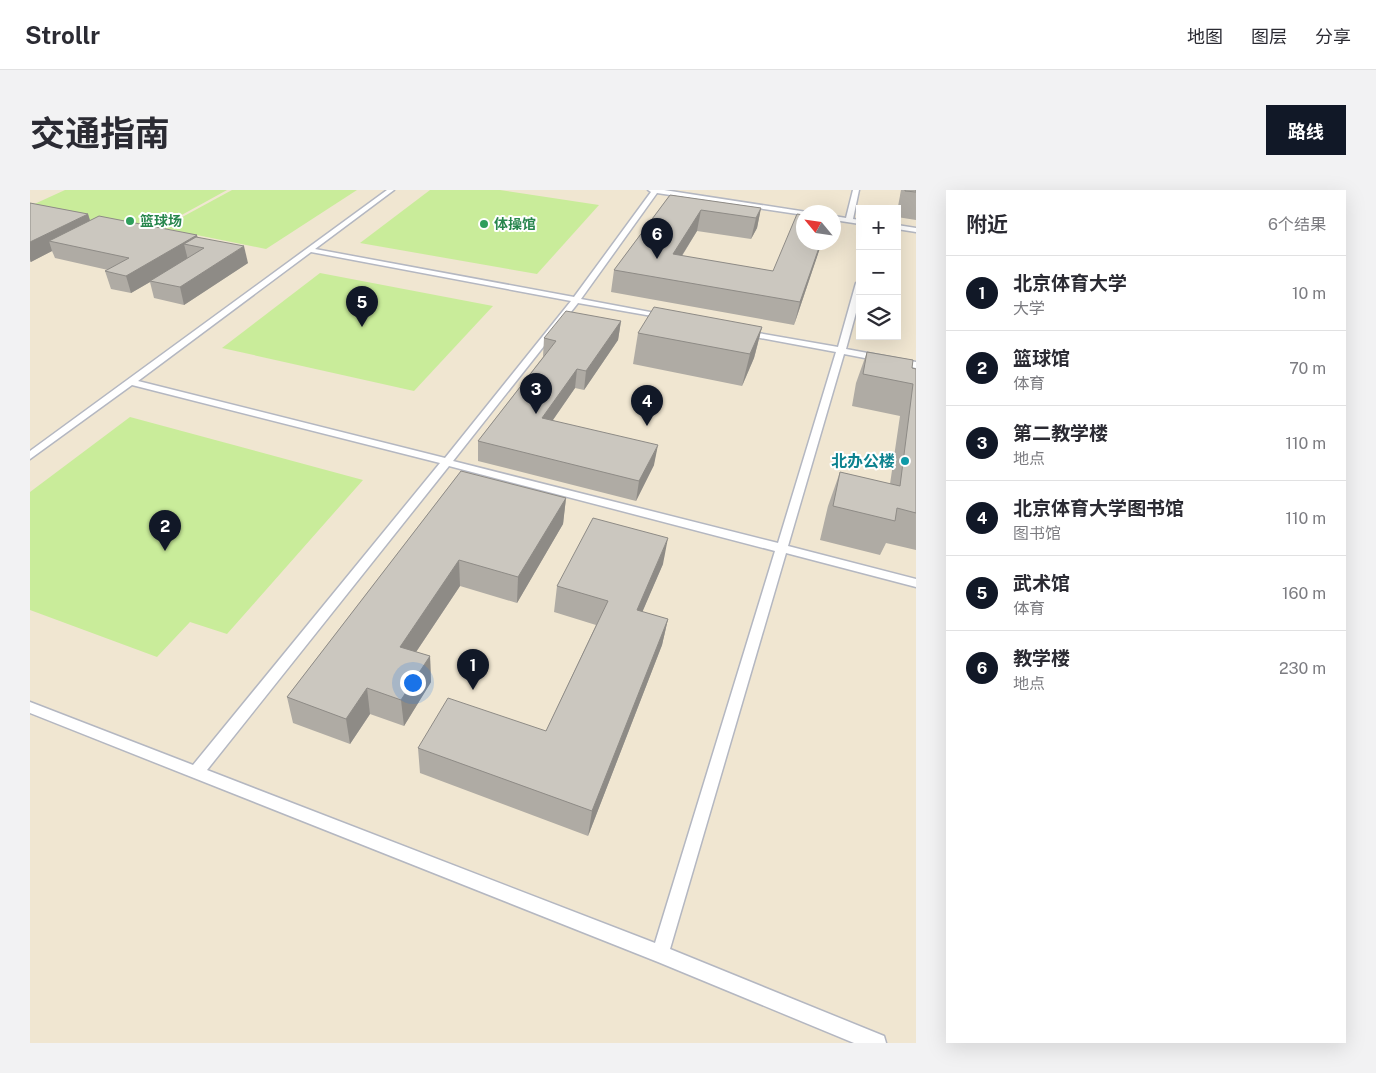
<!DOCTYPE html>
<html lang="zh">
<head>
<meta charset="utf-8">
<style>
  body { margin:0; font-family:"Public Sans","Noto Sans SC",sans-serif; background:#f2f2f3; color:#2b2b33 }
  .controls { position:absolute; right:15px; top:15px; display:grid; overflow:hidden; border-radius:0px; box-shadow:0 5px 20px #0002 }
  .controls button { width:45px; height:45px; display:grid; place-items:center; padding:0; border:0; border-bottom:1px solid #e1e1e2; background:#fff; color:#2b2b33; font:25px sans-serif }
  .compass { position:absolute; left:766px; top:15px; width:45px; height:45px; border-radius:50%; background:#fff; box-shadow:0 5px 20px #0002; rotate:299deg }
  .you { position:absolute; left:382px; top:492px; width:18px; height:18px; margin:-12px; border:4px solid #fff; border-radius:50%; background:#1a73e8; box-shadow:0 0 0 8px #1a73e833 }
  .badge { display:grid; place-items:center; width:32px; height:32px; border-radius:50%; background:#111827; color:#fff; font-size:16px; font-weight:700 }
  .pin { position:absolute; translate:-50% -41px; filter:drop-shadow(0 1px 2px #0008) }
  .pin::after { content:''; position:absolute; top:26px; width:18px; height:15px; background:inherit; clip-path:polygon(0 0,100% 0,50% 100%) }
  .list { margin:0; padding:0; list-style:none }
  h2 { display:flex; justify-content:space-between; align-items:center; height:65px; margin:0; padding:0 20px; font-size:21px }
  h2 small { font-size:16px; font-weight:400; color:#7c7c81 }
  .list li { display:grid; grid-template-columns:32px 1fr auto; gap:15px; align-items:center; box-sizing:border-box; height:75px; padding:0 20px; border-top:1px solid #e1e1e2 }
  .list b { display:block; font-size:19px; white-space:nowrap }
  .list p { margin:0; font-size:16px; white-space:nowrap; color:#7c7c81 }
  .list em { font-size:16px; font-style:normal; color:#7c7c81 }
  .icon { flex:none; width:28px; height:28px; fill:none; stroke:currentColor; stroke-width:2; stroke-linecap:round; stroke-linejoin:round }
  .map { position:relative; flex:none; width:886px; height:853px; overflow:hidden; border-radius:0px }
  header { display:flex; align-items:center; gap:30px; box-sizing:border-box; height:70px; padding:0 25px; background:#fff; border-bottom:1px solid #e1e1e2 }
  header strong { font-size:24px }
  nav { display:flex; gap:28px; margin-inline-start:auto; font-size:18px }
  .intro { display:flex; align-items:center; justify-content:space-between; box-sizing:border-box; height:120px; padding:0 30px }
  h1 { margin:0; font-size:35px }
  .button { padding:12px 22px; border-radius:0px; background:#111827; color:#fff; font-size:18px; font-weight:700 }
  main { display:flex; gap:30px; padding:0 30px }
  aside { flex:1; background:#fff; border-radius:0px; box-shadow:0 5px 20px #0002 }
  .map>svg:first-child { display:block }
</style>
</head>
<body>
<header>
<strong>Strollr</strong>
<nav><a>地图</a><a>图层</a><a>分享</a></nav>
</header>
<div class="intro"><h1>交通指南</h1><a class="button">路线</a></div>
<main>
<div class="map">
<svg width="886" height="853" viewBox="0 0 886 853">
  <rect width="100%" height="100%" fill="#efe9e1"/>
  <path fill="#f0e6d1" fill-rule="evenodd" d="M0,0H886V853H0ZM830,19H867V146H830ZM774,22H804V52H774Z"/>
  <g fill="#c9ec9a">
    <polygon points="35,0 197,0 119,43 0,19 0,16"/>
    <polygon points="202,0 327,0 236,59 132,38"/>
    <polygon points="400,0 470,0 569,15 507,84 330,53"/>
    <polygon points="290,83 463,116 384,201 192,158"/>
    <polygon points="100,227 333,290 197,444 160,432 127,467 0,420 0,302"/>
  </g>
  <g fill="none" stroke-linecap="round" stroke-linejoin="round">
    <defs>
      <g id="lane">
        <path d="M357,0H364L285,59L544,107L621,2L618,0H634L777,22H774V25L627,3L551,109L636,125L640,127L639,129L548,113L423,271L748,353L806,162L714,145L710,142L711,140L808,157L826,93L830,91V108L816,159L886,172V178L814,164L758,356L886,389V397L756,363L640,759L854,846L856,853H824L628,772L0,523V512L163,575L410,273L102,195L0,269V261ZM281,62L541,111L415,268L108,191ZM419,276L745,361L625,753L177,580Z"/>
        <polygon points="823,0 829,0 823,29 830,30 830,34 804,30 804,26 816,28"/>
        <polygon points="867,35 886,38 886,42 867,39"/>
      </g>
    </defs>
    <use href="#lane" stroke="#b4b7c1" stroke-width="3"/>
    <use href="#lane" fill="#fff" fill-rule="evenodd"/>
  </g>
  <g fill="#afaba4">
    <polygon points="871,0 886,0 886,30 867,27 867,22"/>
    <polygon points="640,5 731,18 727,38 721,49 667,41 652,66 743,81 792,52 764,135 581,102 584,80"/>
    <polygon points="0,13 58,24 60,31 167,45 167,47 218,73 154,115 124,108 120,92 101,103 81,99 75,81 78,80 25,68 22,61 0,72"/>
    <polygon points="591,131 588,150 554,200 545,198 523,230 624,275 606,311 448,271 448,251 513,167 514,148"/>
    <polygon points="732,137 724,168 712,196 603,174 608,143"/>
    <polygon points="837,162 886,179 886,360 856,353 850,365 790,350 798,316 810,282 860,294 870,226 822,216 826,193"/>
    <polygon points="431,281 536,308 533,334 487,413 430,396 386,462 400,466 401,492 374,536 340,524 320,554 263,533 257,507"/>
    <polygon points="633,374 612,422 638,429 632,455 558,646 390,583 388,558 516,541 566,435 524,422 527,396"/>
  </g>
  <g fill="#8e8b86">
    <polygon points="731,18 727,38 721,49 726,28"/>
    <polygon points="671,20 667,41 639,86 643,64"/>
    <polygon points="58,24 63,40 19,51 22,61 1,72 0,69 0,52"/>
    <polygon points="167,45 170,57 154,54 158,70 120,91 120,92 101,103 96,86"/>
    <polygon points="791,52 792,52 764,135 770,112"/>
    <polygon points="214,56 218,73 154,115 150,97"/>
    <polygon points="591,131 588,150 554,200 556,181"/>
    <polygon points="732,137 724,168 712,196 720,164"/>
    <polygon points="547,179 545,198 511,247 512,228"/>
    <polygon points="628,255 624,275 606,311 609,291"/>
    <polygon points="536,308 533,334 487,413 488,387"/>
    <polygon points="638,348 633,374 602,446 607,420"/>
    <polygon points="429,370 430,396 372,483 370,457"/>
    <polygon points="638,429 632,455 558,646 562,621"/>
    <polygon points="400,466 401,492 374,536 371,510"/>
    <polygon points="337,498 340,524 320,554 316,529"/>
  </g>
  <g fill="#cbc7bf" stroke="#8e8b86">
    <polygon points="875,0 886,0 886,2 875,1"/>
    <polygon points="640,5 731,18 726,28 671,20 643,64 743,81 767,24 774,25 774,52 791,52 770,112 584,80"/>
    <polygon points="0,13 58,24 0,52"/>
    <polygon points="69,26 167,45 96,86 75,81 99,68 19,51"/>
    <polygon points="166,47 214,56 150,97 120,91 174,58 154,54"/>
    <polygon points="624,117 732,137 720,164 608,143"/>
    <polygon points="536,121 591,131 556,181 547,179 512,228 628,255 609,291 448,251 526,151 514,148"/>
    <polygon points="837,162 883,170 882,178 886,179 886,323 867,318 865,331 803,316 810,282 870,296 883,194 833,184"/>
    <polygon points="431,281 536,308 488,387 429,370 370,457 400,466 371,510 337,498 316,529 257,507"/>
    <polygon points="563,328 638,348 607,420 638,429 562,621 388,558 418,508 516,541 578,411 527,396"/>
  </g>
  <g fill="#2e9e5b" stroke="#fff" stroke-width="2">
    <circle cx="100" cy="31" r="5"/>
    <circle cx="454" cy="34" r="5"/>
  </g>
  <circle fill="#0f9aa8" stroke="#fff" stroke-width="2" cx="875" cy="271" r="5"/>
  <g text-anchor="middle" stroke-width="4" stroke-linejoin="round" paint-order="stroke">
    <g font-size="14" font-weight="bold" fill="#27864d" stroke="#fff" text-anchor="start">
      <text x="110" y="36">篮球场</text>
      <text x="464" y="39">体操馆</text>
    </g>
    <g font-size="16" font-weight="bold" fill="#0d838f" stroke="#fff" text-anchor="end">
      <text x="865" y="277">北办公楼</text>
    </g>
  </g>
</svg>
<div class="controls">
<button>+</button>
<button>−</button>
<button><svg class="icon" aria-label="layers" viewBox="0 0 24 24"><path d="M12 4l9 5-9 5-9-5zM3 14l9 5 9-5"/></svg></button>
</div>
<svg class="compass" viewBox="-18 -18 36 36"><path d="M0-13l5 13h-10z" fill="#e53935"/><path d="M0 13l5-13h-10z" fill="#7c7c81"/></svg>
<div class="you"></div>
<div class="pin badge" style="left:443px;top:500px">1</div>
<div class="pin badge" style="left:135px;top:361px">2</div>
<div class="pin badge" style="left:506px;top:224px">3</div>
<div class="pin badge" style="left:617px;top:236px">4</div>
<div class="pin badge" style="left:332px;top:137px">5</div>
<div class="pin badge" style="left:627px;top:69px">6</div>
</div>
<aside>
<h2>附近<small>6个结果</small></h2>
<ul class="list">
<li><span class="badge">1</span><div><b>北京体育大学</b><p>大学</p></div><em>10 m</em></li>
<li><span class="badge">2</span><div><b>篮球馆</b><p>体育</p></div><em>70 m</em></li>
<li><span class="badge">3</span><div><b>第二教学楼</b><p>地点</p></div><em>110 m</em></li>
<li><span class="badge">4</span><div><b>北京体育大学图书馆</b><p>图书馆</p></div><em>110 m</em></li>
<li><span class="badge">5</span><div><b>武术馆</b><p>体育</p></div><em>160 m</em></li>
<li><span class="badge">6</span><div><b>教学楼</b><p>地点</p></div><em>230 m</em></li>
</ul>
</aside>
</main>
</body>
</html>
